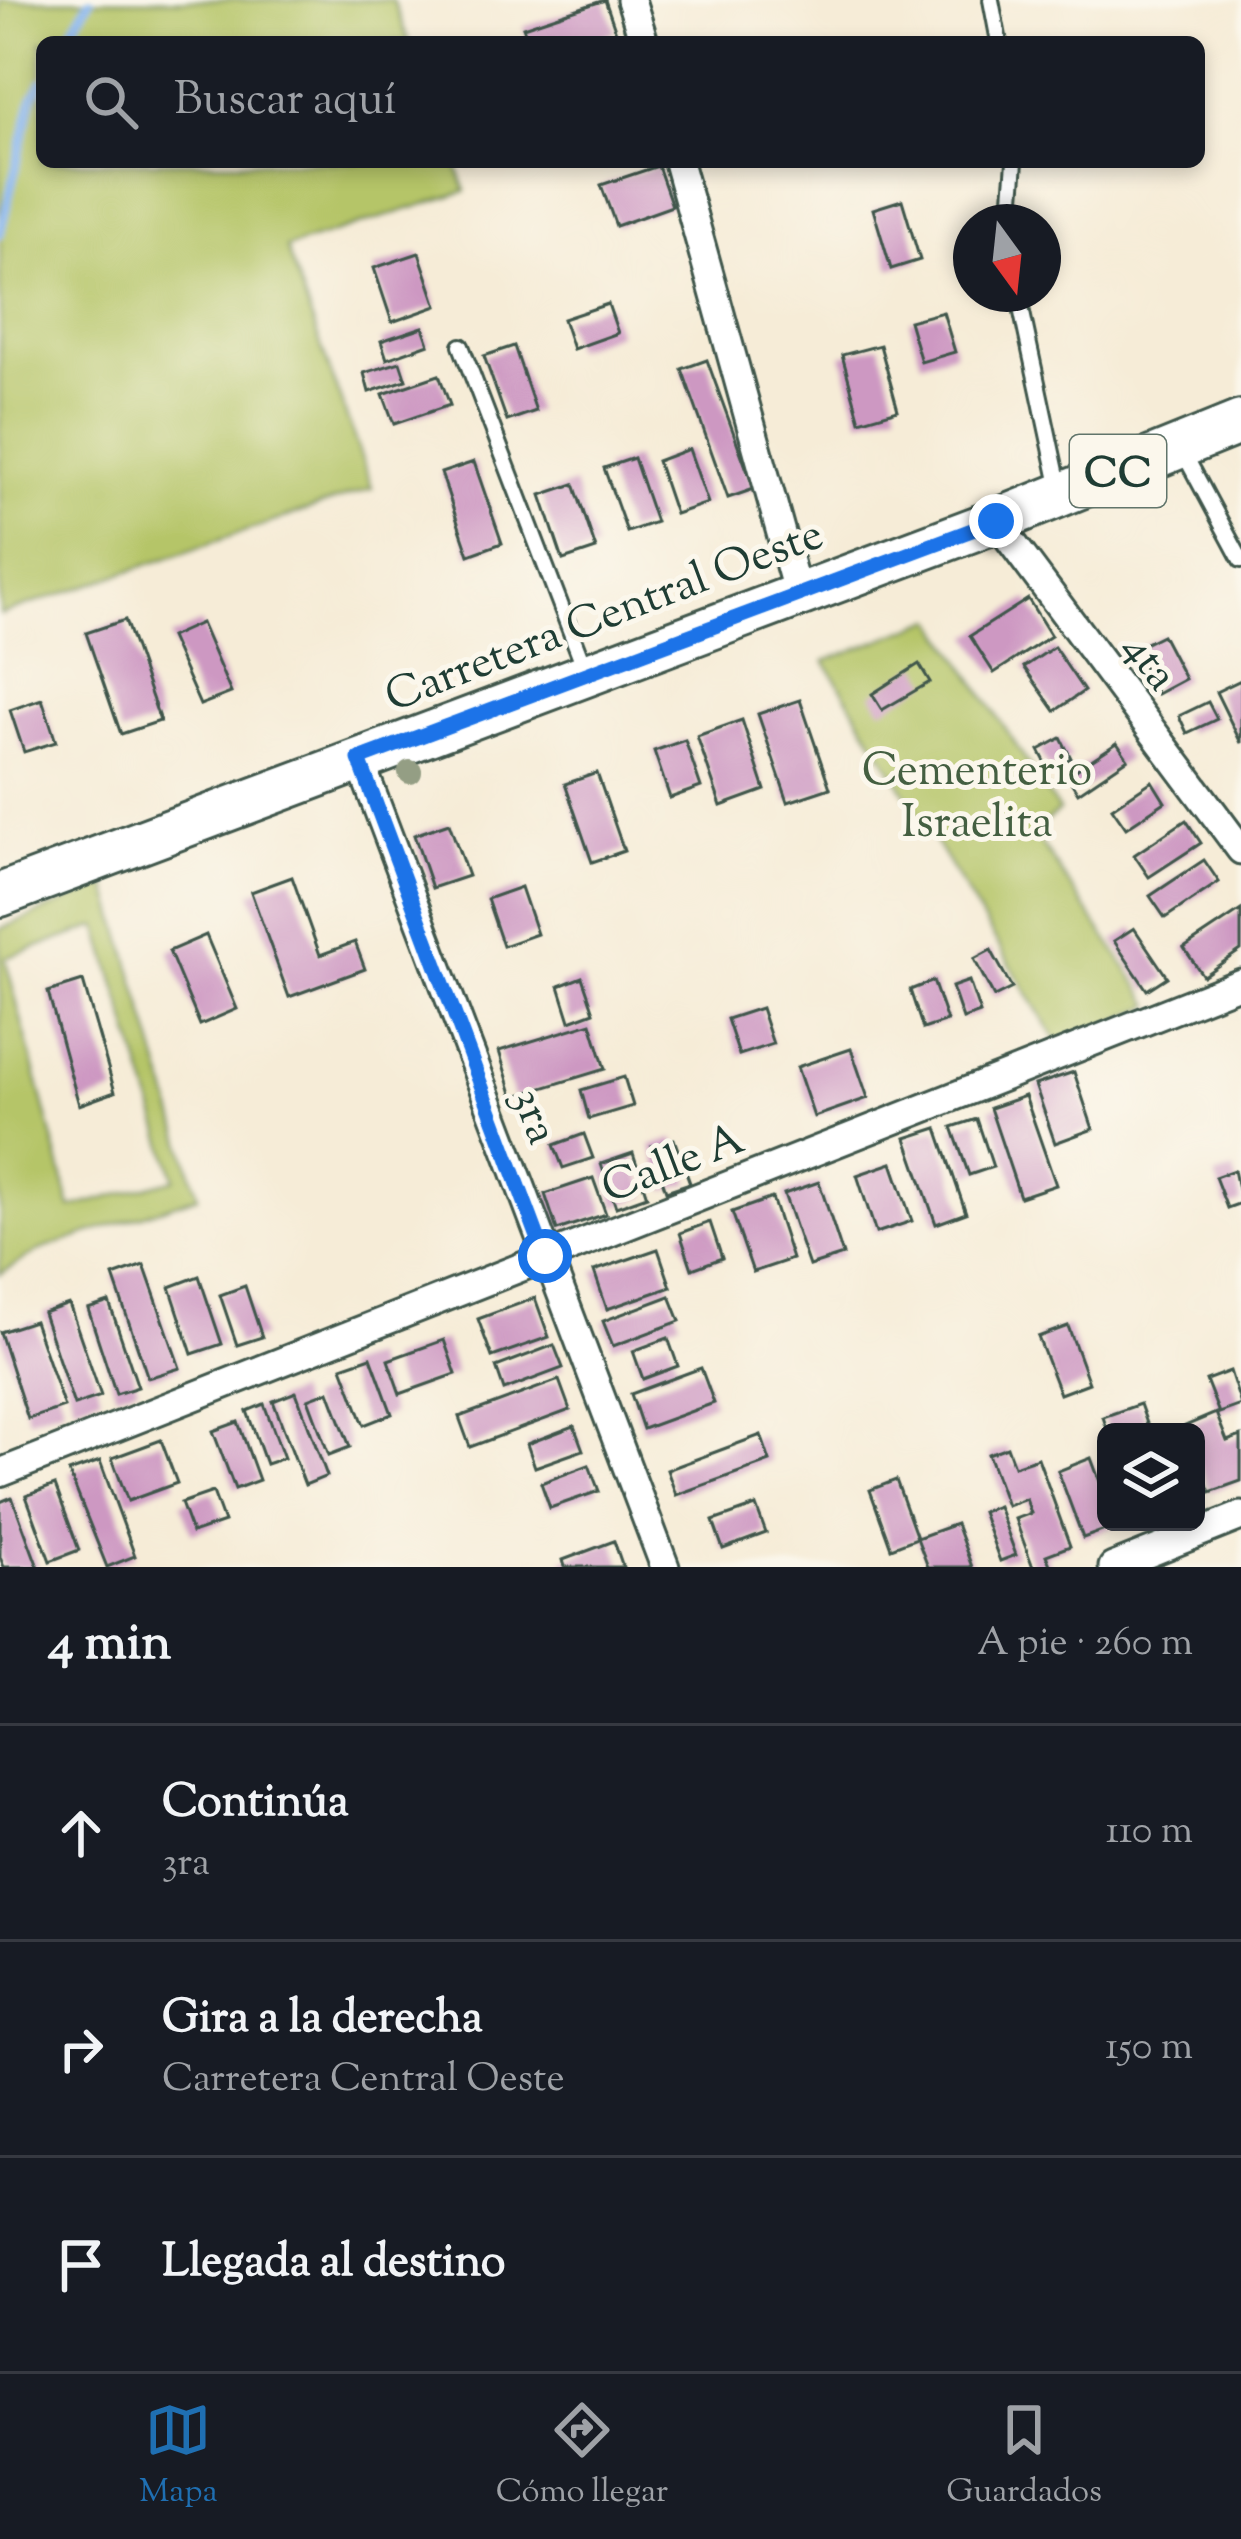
<!DOCTYPE html>
<html lang="es">
<head>
<meta charset="utf-8">
<style>
  body { margin:0; font-family:"Sorts Mill Goudy",serif; background:#20242c; color:#f1f3f6 }
  .controls { position:absolute; right:36px; bottom:36px; display:grid; overflow:hidden; border-radius:18px; box-shadow:0 6px 18px #0003 }
  .controls button { width:108px; height:108px; display:grid; place-items:center; padding:0; border:0; border-bottom:3px solid #363941; background:#171b24; color:#f1f3f6; font:60px sans-serif }
  .compass { position:absolute; left:953px; top:204px; width:108px; height:108px; border-radius:50%; background:#171b24; box-shadow:0 6px 18px #0003; rotate:165deg }
  .stop { position:absolute; width:36px; height:36px; margin:-27px; border:9px solid #1a73e8; border-radius:50%; background:#fff }
  .stop.end { background:#1a73e8; border-color:#fff; box-shadow:0 3px 12px #0008 }
  .list { margin:0; padding:0; list-style:none }
  h2 { display:flex; justify-content:space-between; align-items:center; height:156px; margin:0; padding:0 48px; font-size:51px }
  h2 small { font-size:39px; font-weight:400; color:#9ea1a6 }
  .list li { display:grid; grid-template-columns:78px 1fr auto; gap:36px; align-items:center; box-sizing:border-box; height:216px; padding:0 48px; border-top:3px solid #363941 }
  .list b { display:block; font-size:45px; white-space:nowrap }
  .list p { margin:0; font-size:39px; white-space:nowrap; color:#9ea1a6 }
  .list em { font-size:39px; font-style:normal; color:#9ea1a6 }
  .icon { flex:none; width:66px; height:66px; fill:none; stroke:currentColor; stroke-width:2; stroke-linecap:round; stroke-linejoin:round }
  .map { position:relative; flex:none; width:1241px; height:1567px; overflow:hidden }
  .search { position:absolute; background:#171b24; box-shadow:0 6px 18px #0003; left:36px; right:36px; top:36px; height:132px; display:flex; align-items:center; gap:30px; box-sizing:border-box; padding:0 42px; border-radius:18px; color:#9ea1a6; font-size:45px }
  .sheet { height:804px; background:#171b24 }
  nav { display:flex; justify-content:space-around; align-items:center; box-sizing:border-box; height:168px; border-top:3px solid #363941; background:#171b24; font-size:33px; color:#9ea1a6 }
  nav a { display:grid; justify-items:center; gap:6px }
  nav .on { color:#1f6fb2 }
  .map>svg:first-child { display:block }
</style>
</head>
<body>
<div class="map">
<svg width="1241" height="1567" viewBox="0 0 1241 1567">
  <rect width="100%" height="100%" fill="#fbf7ec"/>
  <filter id="ink" filterUnits="userSpaceOnUse"><feTurbulence type="fractalNoise" baseFrequency=".00833" numOctaves="2"/><feDisplacementMap in="SourceGraphic" scale="24" xChannelSelector="R" yChannelSelector="G"/><feConvolveMatrix kernelMatrix="1 2 1 2 8 2 1 2 1" color-interpolation-filters="sRGB"/></filter>
  <filter id="wash" filterUnits="userSpaceOnUse"><feTurbulence type="fractalNoise" baseFrequency=".004" numOctaves="4" result="noise"/><feDisplacementMap in="SourceGraphic" scale="48" xChannelSelector="R" yChannelSelector="G"/><feGaussianBlur stdDeviation="2.7" result="paint"/><feColorMatrix in="noise" values="0 0 0 0 0 0 0 0 0 0 0 0 0 0 0 0 0 1.4 0 .05"/><feComposite in="paint" operator="in"/></filter>
  <g filter="url(#wash)">
    <rect width="100%" height="100%" fill="#f6ecd7"/>
    <g fill="#b5c567" stroke="#6a814e" stroke-width="3" fill-rule="evenodd">
      <polygon points="0,0 393,0 409,42 42,42 42,162 455,162 466,191 286,248 372,488 0,615"/>
      <polygon points="934,619 1059,811 1033,832 1152,1005 1060,1046 825,661"/>
      <path d="M107,885L198,1196L40,1250L0,1274V929ZM98,926L175,1179L71,1208L5,958Z"/>
    </g>
    <g fill="none" stroke-linecap="round" stroke-linejoin="round">
      <g stroke="#83b3ee" stroke-width="9">
        <polyline points="65,42 90,0"/>
        <polyline points="0,234 33,97 42,82"/>
      </g>
    </g>
    <g id="blocks">
      <g fill="#cd98c2">
        <polygon points="605,0 616,32 588,42 529,42 523,27"/>
        <polygon points="658,166 672,206 616,226 601,185"/>
        <polygon points="902,200 920,260 891,269 873,209"/>
        <polygon points="419,253 437,306 392,322 374,268"/>
        <polygon points="608,304 618,333 573,349 563,319"/>
        <polygon points="943,312 955,352 921,362 909,321"/>
        <polygon points="423,327 429,344 387,359 381,341"/>
        <polygon points="880,345 898,410 860,421 842,355"/>
        <polygon points="514,346 536,411 507,421 484,356"/>
        <polygon points="707,360 754,489 728,498 682,369"/>
        <polygon points="400,362 406,380 369,392 364,373"/>
        <polygon points="439,375 450,405 394,424 383,394"/>
        <polygon points="689,449 708,503 675,514 657,461"/>
        <polygon points="634,458 656,522 627,532 604,468"/>
        <polygon points="474,462 502,543 469,555 441,473"/>
        <polygon points="574,484 596,549 563,560 541,495"/>
        <polygon points="1028,599 1051,636 994,673 970,636"/>
        <polygon points="125,620 160,721 121,734 86,633"/>
        <polygon points="201,623 231,693 200,705 170,637"/>
        <polygon points="1162,635 1185,679 1157,694 1134,649"/>
        <polygon points="1054,647 1084,691 1055,711 1024,667"/>
        <polygon points="919,664 930,682 882,710 872,694"/>
        <polygon points="1241,680 1241,743 1216,692"/>
        <polygon points="42,699 56,742 24,752 10,710"/>
        <polygon points="800,700 830,788 788,802 758,714"/>
        <polygon points="1208,702 1217,719 1187,733 1179,716"/>
        <polygon points="742,720 765,790 721,806 697,736"/>
        <polygon points="1061,738 1071,758 1049,769 1039,750"/>
        <polygon points="685,740 701,787 670,798 654,751"/>
        <polygon points="1117,743 1128,759 1078,793 1067,776"/>
        <polygon points="597,773 624,851 592,862 565,784"/>
        <polygon points="1152,781 1165,802 1126,828 1112,808"/>
        <polygon points="1186,820 1201,843 1149,877 1134,855"/>
        <polygon points="449,823 468,876 432,888 414,835"/>
        <polygon points="1204,860 1219,882 1165,918 1150,896"/>
        <polygon points="292,877 320,955 355,942 365,969 289,997 251,892"/>
        <polygon points="521,887 537,934 503,946 487,899"/>
        <polygon points="1241,910 1241,950 1203,976 1184,948"/>
        <polygon points="1134,928 1167,977 1147,990 1114,941"/>
        <polygon points="206,935 237,1009 200,1025 169,951"/>
        <polygon points="991,950 1012,988 994,997 974,959"/>
        <polygon points="582,977 594,1012 570,1021 559,986"/>
        <polygon points="83,981 115,1092 79,1105 48,992"/>
        <polygon points="933,981 947,1021 923,1029 910,990"/>
        <polygon points="969,981 980,1013 963,1019 952,987"/>
        <polygon points="761,1008 773,1044 739,1055 727,1019"/>
        <polygon points="591,1023 605,1069 513,1097 499,1051"/>
        <polygon points="851,1049 868,1098 814,1117 797,1067"/>
        <polygon points="1074,1072 1093,1129 1055,1143 1035,1085"/>
        <polygon points="624,1077 633,1106 589,1119 581,1090"/>
        <polygon points="1025,1096 1056,1185 1020,1197 990,1108"/>
        <polygon points="977,1119 993,1167 969,1175 952,1127"/>
        <polygon points="937,1128 966,1213 936,1224 906,1138"/>
        <polygon points="584,1134 593,1158 563,1168 554,1145"/>
        <polygon points="674,1139 690,1183 666,1191 651,1146"/>
        <polygon points="633,1153 647,1196 616,1207 601,1164"/>
        <polygon points="892,1163 912,1221 876,1233 857,1175"/>
        <polygon points="1234,1170 1241,1203 1227,1208 1215,1177"/>
        <polygon points="593,1178 606,1214 557,1230 545,1194"/>
        <polygon points="819,1182 843,1255 809,1266 784,1194"/>
        <polygon points="772,1198 792,1259 753,1272 732,1212"/>
        <polygon points="710,1222 722,1258 692,1269 680,1233"/>
        <polygon points="658,1249 671,1287 607,1309 594,1271"/>
        <polygon points="144,1265 180,1368 148,1378 113,1276"/>
        <polygon points="199,1276 222,1344 192,1354 170,1287"/>
        <polygon points="245,1286 262,1337 237,1345 220,1295"/>
        <polygon points="670,1296 680,1321 613,1346 603,1321"/>
        <polygon points="535,1298 549,1337 492,1357 478,1319"/>
        <polygon points="109,1302 138,1387 116,1394 88,1309"/>
        <polygon points="69,1304 101,1396 74,1405 43,1313"/>
        <polygon points="34,1321 64,1407 28,1419 0,1332"/>
        <polygon points="1068,1326 1089,1383 1060,1394 1038,1337"/>
        <polygon points="668,1338 678,1366 643,1379 633,1351"/>
        <polygon points="444,1340 456,1374 400,1394 388,1360"/>
        <polygon points="554,1345 563,1368 504,1390 496,1367"/>
        <polygon points="371,1357 392,1414 364,1425 342,1367"/>
        <polygon points="701,1368 714,1403 643,1429 631,1394"/>
        <polygon points="1230,1371 1241,1405 1219,1413 1206,1380"/>
        <polygon points="559,1380 570,1410 470,1447 459,1417"/>
        <polygon points="329,1391 350,1447 329,1455 308,1399"/>
        <polygon points="296,1392 327,1476 305,1485 273,1401"/>
        <polygon points="264,1404 284,1458 266,1464 247,1411"/>
        <polygon points="1140,1404 1150,1432 1108,1432 1103,1417"/>
        <polygon points="1216,1413 1227,1441 1241,1436 1241,1481 1210,1492 1196,1456 1196,1432 1187,1432 1185,1426"/>
        <polygon points="238,1422 259,1480 235,1489 213,1431"/>
        <polygon points="574,1426 583,1450 535,1467 527,1444"/>
        <polygon points="761,1435 770,1461 676,1495 667,1470"/>
        <polygon points="161,1440 177,1483 128,1501 112,1458"/>
        <polygon points="1007,1447 1014,1466 1038,1458 1070,1546 1046,1555 1051,1567 1033,1567 1015,1519 1031,1513 1026,1499 1007,1506 988,1454"/>
        <polygon points="1091,1458 1106,1498 1106,1522 1116,1526 1083,1538 1058,1471"/>
        <polygon points="100,1461 135,1556 107,1567 69,1472"/>
        <polygon points="589,1465 599,1491 550,1508 541,1483"/>
        <polygon points="896,1480 917,1538 891,1548 870,1490"/>
        <polygon points="55,1485 79,1550 50,1561 26,1496"/>
        <polygon points="213,1492 224,1522 192,1533 181,1503"/>
        <polygon points="12,1497 38,1567 4,1567 0,1557 0,1502"/>
        <polygon points="756,1506 766,1533 723,1549 713,1521"/>
        <polygon points="998,1506 1016,1555 1000,1561 982,1512"/>
        <polygon points="956,1524 972,1567 928,1567 917,1538"/>
        <polygon points="614,1541 623,1567 565,1567 563,1560"/>
      </g>
    </g>
  </g>
  <g filter="url(#ink)">
    <use href="#blocks" fill-opacity="0" stroke="#3f574c" stroke-width="3"/>
    <g fill="none" stroke-linecap="round" stroke-linejoin="round">
      <defs>
        <g id="lane">
          <polyline points="991,0 999,42"/>
          <polyline points="1010,222 1015,162"/>
          <polyline points="1018,294 1060,490"/>
          <polyline points="461,346 585,669"/>
          <polyline points="1182,450 1241,560"/>
        </g>
        <g id="street">
          <polyline points="631,0 644,42"/>
          <polyline points="678,162 797,591"/>
          <polyline points="996,521 1241,850"/>
          <polyline points="359,759 665,1567"/>
          <polyline points="0,1473 1241,983"/>
          <polyline points="1113,1567 1241,1516"/>
        </g>
        <polyline id="primary" points="0,895 996,521 1241,422"/>
      </defs>
      <use href="#lane" stroke="#3f574c" stroke-width="20"/>
      <use href="#street" stroke="#3f574c" stroke-width="33"/>
      <use href="#primary" stroke="#3f574c" stroke-width="48"/>
      <use href="#lane" stroke="#fff" stroke-width="14"/>
      <use href="#street" stroke="#fff" stroke-width="27"/>
      <use href="#primary" stroke="#fff" stroke-width="42"/>
    </g>
    <circle fill="#949e84" cx="410" cy="772" r="12"/>
  </g>
  <g fill="none" stroke-linecap="round" stroke-linejoin="round" filter="url(#ink)">
    <polyline stroke="#1a73e8" stroke-width="15" points="545,1256 359,759 996,521"/>
  </g>
  <g text-anchor="middle" stroke-width="10" stroke-linejoin="round" paint-order="stroke">
    <rect fill="#fbf7ec" stroke="#61756b" stroke-width="3" x="1070" y="435" width="96" height="72" rx="9"/>
    <g font-size="42" font-weight="bold" fill="#1f3d34">
      <text x="1118" y="486">CC</text>
    </g>
    <g font-size="45" fill="#1f3d34" stroke="#fbf7ec">
      <text transform="translate(603 613) rotate(-21)" y="16">Carretera Central Oeste</text>
      <text transform="translate(1152 660) rotate(53)" y="16">4ta</text>
      <text transform="translate(537 1115) rotate(69)" y="16">3ra</text>
      <text transform="translate(672 1161) rotate(-21)" y="16">Calle A</text>
    </g>
    <g font-size="45" fill="#445f41" stroke="#fbf7ec">
      <text x="977" y="784">Cementerio<tspan x="977" dy="52">Israelita</tspan></text>
    </g>
  </g>
</svg>
<div class="controls">
<button><svg class="icon" aria-label="layers" viewBox="0 0 24 24"><path d="M12 4l9 5-9 5-9-5zM3 14l9 5 9-5"/></svg></button>
</div>
<svg class="compass" viewBox="-18 -18 36 36"><path d="M0-13l5 13h-10z" fill="#e53935"/><path d="M0 13l5-13h-10z" fill="#9ea1a6"/></svg>
<div class="stop" style="left:545px;top:1256px"></div>
<div class="stop end" style="left:996px;top:521px"></div>
<div class="search"><svg class="icon" aria-label="search" viewBox="0 0 24 24"><circle cx="10" cy="10" r="6"/><path d="M15 15l6 6"/></svg>Buscar aquí</div>
</div>
<section class="sheet">
<h2>4 min<small>A pie · 260 m</small></h2>
<ul class="list">
<li><svg class="icon" aria-label="ahead" viewBox="0 0 24 24"><path d="M12 20V5M6 11l6-6 6 6"/></svg><div><b>Continúa</b><p>3ra</p></div><em>110 m</em></li>
<li><svg class="icon" aria-label="right" viewBox="0 0 24 24"><path d="M7 20v-9h11M14 6l5 5-5 5"/></svg><div><b>Gira a la derecha</b><p>Carretera Central Oeste</p></div><em>150 m</em></li>
<li><svg class="icon" aria-label="arrive" viewBox="0 0 24 24"><path d="M6 21V4h12l-3 4 3 4H6"/></svg><div><b>Llegada al destino</b></div></li>
</ul>
</section>
<nav>
<a class="on"><svg class="icon" aria-label="map" viewBox="0 0 24 24"><path d="M3 6l6-2 6 2 6-2v14l-6 2-6-2-6 2zM9 4v14M15 6v14"/></svg>Mapa</a>
<a><svg class="icon" aria-label="directions" viewBox="0 0 24 24"><path d="M12 3l9 9-9 9-9-9zM9 14v-3h6M13 9l2 2-2 2"/></svg>Cómo llegar</a>
<a><svg class="icon" aria-label="saved" viewBox="0 0 24 24"><path d="M7 4h10v16l-5-4-5 4z"/></svg>Guardados</a>
</nav>
</body>
</html>
